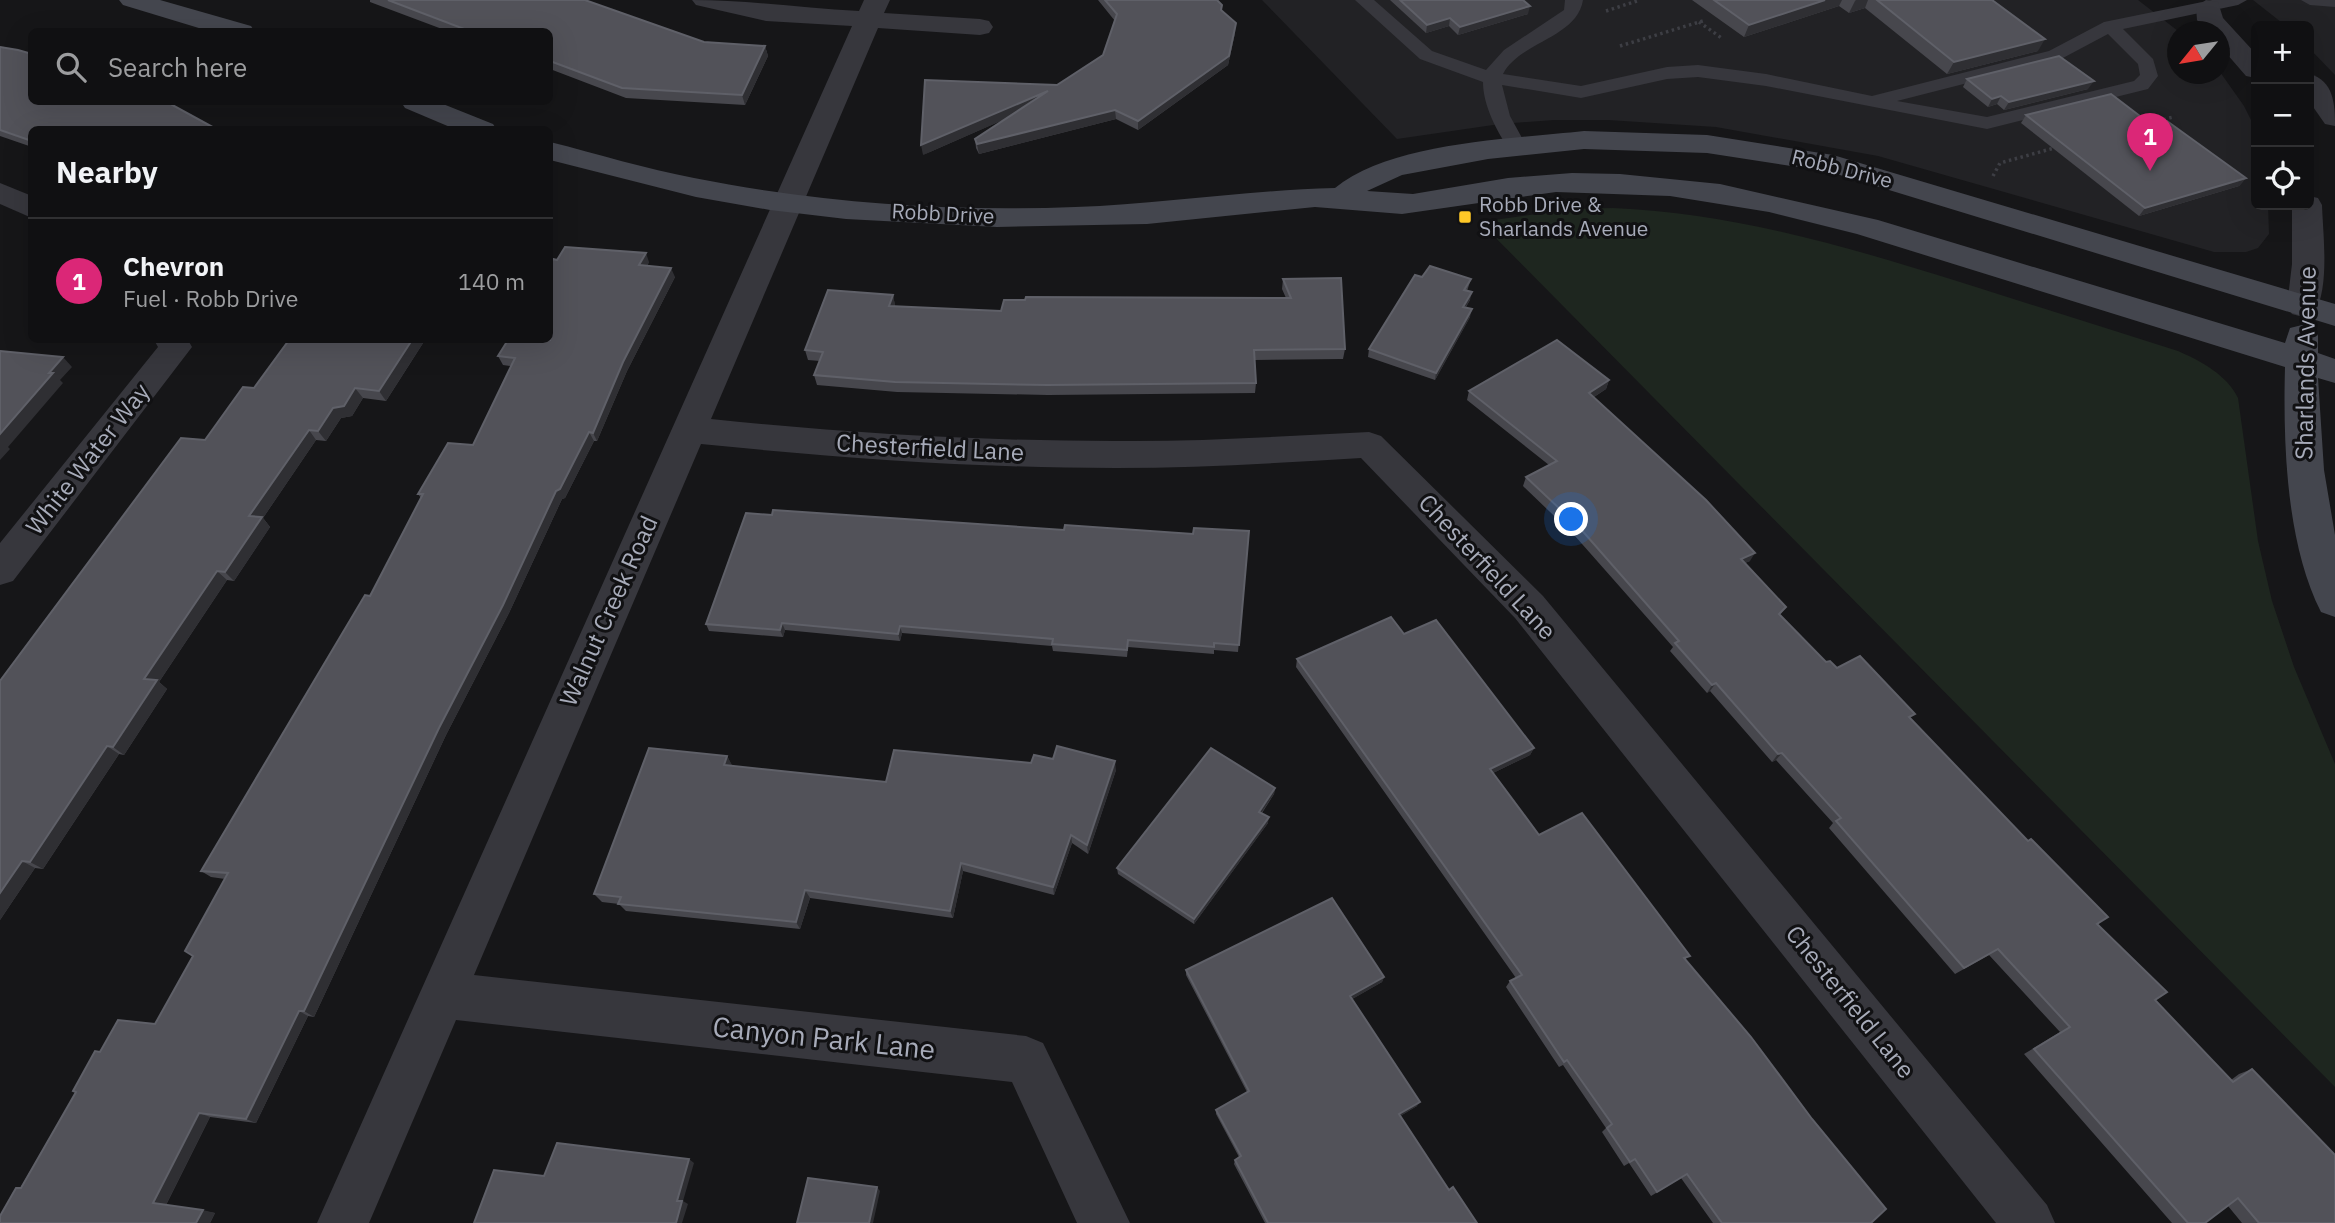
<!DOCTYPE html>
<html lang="en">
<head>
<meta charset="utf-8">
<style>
  body { margin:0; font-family:"IBM Plex Sans",sans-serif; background:#19191b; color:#f1f3f6 }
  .controls { position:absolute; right:21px; top:21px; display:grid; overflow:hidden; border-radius:10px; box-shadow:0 7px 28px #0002 }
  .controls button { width:63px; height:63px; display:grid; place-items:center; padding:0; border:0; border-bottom:2px solid #303032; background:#101012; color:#f1f3f6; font:35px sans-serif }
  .compass { position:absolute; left:2167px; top:21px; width:63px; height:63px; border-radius:50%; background:#101012; box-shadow:0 7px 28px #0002; rotate:240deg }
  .you { position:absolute; left:1572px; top:520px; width:24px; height:24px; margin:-18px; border:5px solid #fff; border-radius:50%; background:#1a73e8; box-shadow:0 0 0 10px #1a73e833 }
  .badge { display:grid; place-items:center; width:46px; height:46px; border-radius:50%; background:#db2777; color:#fff; font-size:23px; font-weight:700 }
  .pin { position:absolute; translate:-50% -58px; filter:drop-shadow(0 2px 4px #0008) }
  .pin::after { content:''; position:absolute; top:37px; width:24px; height:21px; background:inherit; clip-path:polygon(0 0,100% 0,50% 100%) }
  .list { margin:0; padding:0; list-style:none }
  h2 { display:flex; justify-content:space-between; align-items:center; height:91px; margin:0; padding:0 28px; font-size:30px }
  h2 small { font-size:23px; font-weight:400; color:#9c9d9f }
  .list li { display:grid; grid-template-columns:46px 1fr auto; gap:21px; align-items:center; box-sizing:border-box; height:126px; padding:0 28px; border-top:2px solid #303032 }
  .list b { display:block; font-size:26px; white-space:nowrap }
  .list p { margin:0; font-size:23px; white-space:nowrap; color:#9c9d9f }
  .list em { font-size:23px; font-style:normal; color:#9c9d9f }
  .icon { flex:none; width:38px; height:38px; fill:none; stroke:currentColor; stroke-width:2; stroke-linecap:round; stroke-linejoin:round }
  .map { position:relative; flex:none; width:2335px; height:1223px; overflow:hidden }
  .search { position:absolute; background:#101012; box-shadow:0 7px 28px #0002; left:28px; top:28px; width:525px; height:77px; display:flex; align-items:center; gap:18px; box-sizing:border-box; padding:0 24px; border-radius:10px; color:#9c9d9f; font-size:26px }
  .panel { position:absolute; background:#101012; box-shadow:0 7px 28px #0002; left:28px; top:126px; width:525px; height:217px; border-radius:10px }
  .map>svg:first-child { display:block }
</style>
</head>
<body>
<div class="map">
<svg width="2335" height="1223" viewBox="0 0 2335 1223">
  <rect width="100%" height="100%" fill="#161618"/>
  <g fill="#222225">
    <polygon points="1262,0 2138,0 2178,31 2178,74 2220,72 2244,106 2256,130 2256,205 2268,205 2269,234 2258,248 2246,252 2214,252 1878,156 1716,127 1608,120 1554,120 1500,124 1397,139"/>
    <polygon points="2253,0 2335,0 2335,75 2309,48 2309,26 2286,26"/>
  </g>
  <path fill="#1e261f" d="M1613,208C1733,213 1845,246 1960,282C2033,305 2105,328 2178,351C2201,361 2227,375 2238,398L2258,541L2272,601L2294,667L2335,764V1087L1480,222L1572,209Z"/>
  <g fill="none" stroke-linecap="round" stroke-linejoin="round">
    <g stroke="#3d3e44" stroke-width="3.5" stroke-dasharray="2.5 3.5" stroke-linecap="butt">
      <polyline points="1606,11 1640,0"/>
      <polyline points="1699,22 1723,39"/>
      <polyline points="1620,46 1706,20"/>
      <polyline points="2146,124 2173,117"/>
      <polyline points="1993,176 2000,163 2058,147"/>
    </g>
    <g fill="#37373d" fill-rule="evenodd">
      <path d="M1355,0H1374L1432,51L1486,70L1504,50L1564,10L1565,0H1583C1577,38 1519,42 1503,74L1581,86L1667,67L1698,65L1766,74L1872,96L2049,51L2104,22L2212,0H2247L2238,5L2123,29L2153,59L2158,76L2148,89L1987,129L1766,86L1698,77L1667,79L1581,98L1502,85L1510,116L1527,147L1517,153L1510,151C1497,131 1483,106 1483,82L1420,59ZM2108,34L2138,64L2140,75L2134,81L1987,117L1897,101L2061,59Z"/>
      <polygon points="2301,0 2335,0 2335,7 2310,5"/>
    </g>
    <g fill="#37373d" fill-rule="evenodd">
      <path d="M692,0C748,0 803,8 859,11L864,0H890L884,13L980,19L989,21L993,27L989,33L980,35L878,28L711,419C845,433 980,441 1114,441C1199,442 1284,436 1369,432L1381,436L1543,596L2047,1205L2055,1223H1996L1515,618L1361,458C1279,463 1198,468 1116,468C977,468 839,458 701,444L474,975L1026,1036L1043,1043L1130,1223H1077L1012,1082L456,1020L369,1223H317L852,26L766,21L696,5Z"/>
      <polygon points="2206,0 2218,2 2223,18 2256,54 2256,78 2246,76 2220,46 2220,32 2206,32 2197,20 2196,7"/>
      <path d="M2309,74C2334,80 2335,105 2335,126L2325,124L2309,101Z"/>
      <polygon points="0,183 32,196 32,218 0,204"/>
      <path d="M2309,196L2318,198L2322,205C2323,235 2330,288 2314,314L2303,317L2292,314L2287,306L2292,264V205H2309Z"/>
      <polygon points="154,340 188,340 192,347 13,581 0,585 0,543 158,347"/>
    </g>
    <g fill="#44464e" fill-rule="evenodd">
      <polygon points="119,0 160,0 251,26 255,32 212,32 123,5"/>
      <polygon points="401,102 438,102 493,124 497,130 457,130 405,108"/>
      <path d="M1584,131L1707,135L1833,155L2335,304V326L1830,172L1707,153L1584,149L1488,159L1402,175L1367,191L1413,194L1508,178L1572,173L1620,174L1720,184L1878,220L2285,343L2290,328L2302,325L2314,328L2318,336V353L2335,359V383L2318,378L2324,470L2335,535V617L2321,612C2286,543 2283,443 2285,367L1857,234L1769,212L1670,196L1556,192L1402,214L1315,207L1147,224L997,227L846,219L770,210L696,197L550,160V142C598,154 646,169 694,178C819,203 949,212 1075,207C1162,204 1248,190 1335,188C1391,142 1512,139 1584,131Z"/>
    </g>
  </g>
  <g fill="#47474d">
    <polygon points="370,0 585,0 704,42 765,46 768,56 745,105 626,98 550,69 550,32 450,32 370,2"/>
    <polygon points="1098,0 1217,0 1222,5 1222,11 1235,33 1228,65 1138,130 1116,119 979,154 976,148 975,139 1007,118 923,155 1057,85 1103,55 1115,21"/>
    <polygon points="1390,0 1523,0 1528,14 1458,35 1449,26 1426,33"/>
    <polygon points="1692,0 1992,0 2038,51 1947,74 1865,8 1849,13 1839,6 1744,37"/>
    <polygon points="0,47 32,130 32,147 0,136"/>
    <polygon points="1967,79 2088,89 2004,110 1997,104 1988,107 1963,87"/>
    <polygon points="2026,115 2153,126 2246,178 2239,186 2139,216 2021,123"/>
    <polygon points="649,262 647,266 675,277 627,371 597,441 594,441 565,498 562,499 509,613 446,735 314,1017 308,1016 256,1123 210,1117 166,1205 215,1213 210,1223 0,1223 76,1092 73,1091 100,1052 155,1024 193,956 225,879 211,877 201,871 370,596 421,498 418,494 473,445 511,366 503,365 498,356"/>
    <polygon points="1422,277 1471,279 1467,291 1470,300 1466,307 1470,317 1435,380 1368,357 1369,349"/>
    <polygon points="1283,279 1345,349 1343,359 1255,360 1256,383 1255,393 1048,395 897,392 817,385 814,375 820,361 808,360 805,350 893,295 895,306 1001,311 1286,298 1282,289"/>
    <polygon points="289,340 425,340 386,401 363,398 352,416 341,418 326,441 316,440 263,518 270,527 234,581 227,580 159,682 167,689 124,755 119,754 43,869 35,868 0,920 0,681 205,440 254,388"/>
    <polygon points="1609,380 1606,389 1594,397 1750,561 1745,563 1786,607 1780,615 1826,662 1837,668 1911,719 2098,924 2155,1000 2231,1080 2239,1074 2252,1069 2335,1223 2242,1223 2228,1206 2205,1223 2172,1223 2024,1054 2060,1032 1989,955 1955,974 1829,828 1833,823 1776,760 1772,762 1710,691 1707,693 1670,651 1673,647 1575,536 1523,486 1526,477 1549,465 1467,400 1469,391"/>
    <polygon points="772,515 1064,530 1193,534 1249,531 1238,652 1214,650 1214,654 1128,647 1127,657 1053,651 1052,646 902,633 900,641 785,630 783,637 709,631 706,624"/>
    <polygon points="1404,634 1534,748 1530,755 1493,773 1539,835 1685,960 1871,1223 1713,1223 1681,1178 1651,1196 1629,1163 1624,1166 1602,1132 1606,1128 1563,1065 1559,1067 1506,987 1510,981 1516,978 1296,667 1297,659"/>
    <polygon points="727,756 732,766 886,782 1031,763 1053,759 1116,770 1088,854 1072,843 1054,895 963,871 953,918 810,898 800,929 626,911 619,904 602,902 594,894"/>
    <polygon points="1275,788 1274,794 1262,813 1268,823 1194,924 1118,874 1117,868"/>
    <polygon points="1186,970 1384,977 1382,982 1352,999 1417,1106 1400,1116 1449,1190 1477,1223 1265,1223 1234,1164 1235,1160 1239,1157 1216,1114 1216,1110 1247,1092 1186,975"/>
  </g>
  <g fill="#2f2f33">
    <polygon points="1825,0 1842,0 1839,6 1744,37 1749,25"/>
    <polygon points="1856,0 1868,0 1865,8 1849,13 1855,1"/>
    <polygon points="1530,6 1528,14 1458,35 1460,27"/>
    <polygon points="1450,18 1449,26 1426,33 1427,25"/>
    <polygon points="1236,23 1235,33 1228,65 1138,130 1138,121"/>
    <polygon points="2045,39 2038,51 1947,74 1954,62"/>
    <polygon points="765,46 768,56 745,105 742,95"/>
    <polygon points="2094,81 2088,89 2004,110 2009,102"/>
    <polygon points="1048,91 1049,100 923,155 921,145"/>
    <polygon points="2001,96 1997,104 1988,107 1992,99"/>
    <polygon points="1115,110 1116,119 979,154 977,144"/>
    <polygon points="2246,178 2239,186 2139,216 2145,208"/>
    <polygon points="646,253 649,262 643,274 639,265"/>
    <polygon points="671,268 675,277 627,371 597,441 593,433 623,362"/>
    <polygon points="1472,292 1470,300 1461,314 1463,307"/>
    <polygon points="893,295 895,305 891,316 889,306"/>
    <polygon points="1472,309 1470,317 1435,380 1436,373"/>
    <polygon points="412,340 425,340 386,401 379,391"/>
    <polygon points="63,357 72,367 60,380 63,383 8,447 10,449 0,460 0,434"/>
    <polygon points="1609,380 1606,389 1586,402 1589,393"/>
    <polygon points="355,388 363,398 352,416 341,418 326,441 318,431 333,408"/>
    <polygon points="309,430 316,440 263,518 270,527 234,581 225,572 249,516"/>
    <polygon points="589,432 594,441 565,498 562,499 509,613 446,735 314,1017 304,1011 439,728 556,491"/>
    <polygon points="1755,553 1750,561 1736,567 1741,559"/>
    <polygon points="217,571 227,580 159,682 167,689 124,755 113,747 144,679"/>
    <polygon points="782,623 785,630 783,637 780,630"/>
    <polygon points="900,626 902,633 900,641 898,634"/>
    <polygon points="1716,683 1710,691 1707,693 1712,685"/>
    <polygon points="107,746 119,754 43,869 30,862"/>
    <polygon points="1534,748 1530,755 1487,776 1490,769"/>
    <polygon points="1782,753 1776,760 1772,762 1778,754"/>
    <polygon points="727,756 732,765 729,774 724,765"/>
    <polygon points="1115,761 1116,770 1088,854 1087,845"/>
    <polygon points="1275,788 1274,794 1258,818 1259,812"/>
    <polygon points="1269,817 1268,823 1194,924 1194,919"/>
    <polygon points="1071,835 1072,843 1054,895 1053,887"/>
    <polygon points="22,861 35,868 0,920 0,893"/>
    <polygon points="961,863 963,871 953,918 950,911"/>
    <polygon points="805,890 810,898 800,929 796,922"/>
    <polygon points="1384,977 1382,982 1349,1001 1350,996"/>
    <polygon points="299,1011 308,1016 256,1123 246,1119"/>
    <polygon points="1420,1102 1417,1106 1397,1118 1399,1114"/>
    <polygon points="199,1113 210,1117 165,1207 153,1203"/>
    <polygon points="689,1159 694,1163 683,1201 688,1204 682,1223 676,1223 677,1201"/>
    <polygon points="877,1187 880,1191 873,1223 869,1223"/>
    <polygon points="203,1210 215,1213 210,1223 196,1223"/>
  </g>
  <g fill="#525259" stroke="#5f6068" stroke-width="2">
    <polygon points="388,0 585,0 704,42 765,46 742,95 622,88 550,61 550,32 472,32"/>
    <polygon points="1105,0 1217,0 1222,5 1221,10 1236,23 1229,56 1138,121 1115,110 977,144 975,139 1048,91 921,145 925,80 1057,85 1103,55 1117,14"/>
    <polygon points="1400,0 1523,0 1530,6 1460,27 1450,18 1427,25"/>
    <polygon points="1714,0 1825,0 1749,25"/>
    <polygon points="1877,0 1992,0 2045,39 1954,62"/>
    <polygon points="0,47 18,50 32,54 32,102 167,102 218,130 32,130 32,141 0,130"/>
    <polygon points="2059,56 2094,81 2009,102 2001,96 1992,99 1967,79"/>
    <polygon points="2111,94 2153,126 2167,121 2246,178 2145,208 2026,115"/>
    <polygon points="565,247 646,253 639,265 671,268 623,362 593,433 589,432 560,489 556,491 503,605 439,728 304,1011 299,1011 246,1119 199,1113 153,1203 203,1210 196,1223 0,1223 0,1216 16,1188 21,1188 76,1092 73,1091 95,1051 100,1052 118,1020 155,1024 193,956 185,951 228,873 201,871 365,595 370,596 423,494 418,494 448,443 473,445 515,358 498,356 508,340 550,340 550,266 553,259 557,260"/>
    <polygon points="1430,266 1471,279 1464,290 1472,292 1463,307 1472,309 1436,373 1369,349 1415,275 1422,277"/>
    <polygon points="1341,278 1345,349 1254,350 1256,383 1047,385 895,382 814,375 823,352 805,350 828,290 893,295 889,306 1001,311 1004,300 1025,300 1026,297 1291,298 1283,279"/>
    <polygon points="289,340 412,340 379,391 355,388 344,406 333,408 318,431 309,430 249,516 262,517 225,572 217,571 144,679 157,680 113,747 107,746 30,862 22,861 0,893 0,681 181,438 205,440 243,387 254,388"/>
    <polygon points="1557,340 1609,380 1589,393 1706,500 1755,553 1741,559 1786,607 1779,614 1826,662 1830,661 1837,668 1860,656 1915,714 1909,717 2028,841 2031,839 2108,917 2097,924 2167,992 2155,1000 2233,1082 2252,1069 2335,1155 2335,1223 2259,1223 2238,1198 2205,1223 2188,1223 2034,1049 2070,1027 1998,949 1964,968 1836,821 1841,818 1782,753 1778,754 1716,683 1712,685 1675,643 1679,641 1579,527 1526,477 1557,461 1469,391"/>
    <polygon points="0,351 63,357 49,373 53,373 0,434"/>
    <polygon points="773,510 1064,530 1065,525 1193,534 1194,528 1249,531 1239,645 1214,643 1214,647 1128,640 1127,650 1052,644 1053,639 900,626 898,634 782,623 780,630 706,624 746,513 772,515"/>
    <polygon points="1391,617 1404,634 1436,620 1534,748 1490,769 1539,835 1582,813 1690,956 1684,958 1751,1037 1812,1119 1886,1209 1871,1223 1722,1223 1687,1174 1657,1192 1635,1159 1630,1162 1607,1128 1612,1124 1567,1060 1564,1062 1510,981 1522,975 1297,659"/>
    <polygon points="1057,746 1115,761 1087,845 1071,835 1053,887 961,863 950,911 805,890 796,922 618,904 621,897 594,894 649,748 727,756 724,765 886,782 894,750 1031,763 1034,755 1053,759"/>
    <polygon points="1211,748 1275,788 1259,812 1269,817 1194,919 1117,868"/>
    <polygon points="1332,898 1384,977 1350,996 1420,1102 1399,1114 1449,1190 1453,1187 1477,1223 1268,1223 1235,1160 1241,1156 1216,1110 1249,1091 1186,970"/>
    <polygon points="557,1143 689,1159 677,1201 682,1201 676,1223 474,1223 494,1170 544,1176"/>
    <polygon points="808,1178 877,1187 869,1223 797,1223"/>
  </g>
  <rect fill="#ffc827" stroke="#111113" stroke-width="2.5" x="1458" y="210" width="14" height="14" rx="3.5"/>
  <g text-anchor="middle" stroke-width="6" stroke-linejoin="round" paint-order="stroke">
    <g font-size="21" fill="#a7abb9" stroke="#111113">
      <text transform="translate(1842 169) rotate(14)" y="7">Robb Drive</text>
      <text transform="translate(943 214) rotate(3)" y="7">Robb Drive</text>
    </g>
    <g font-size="21" fill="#a7abb9" stroke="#111113" text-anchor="start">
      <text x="1479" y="212">Robb Drive &amp;<tspan x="1479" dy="24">Sharlands Avenue</tspan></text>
    </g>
    <g font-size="24" fill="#a7abb9" stroke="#111113">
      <text transform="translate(2306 363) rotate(-89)" y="8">Sharlands Avenue</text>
      <text transform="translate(930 448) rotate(3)" y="8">Chesterfield Lane</text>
      <text transform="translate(88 459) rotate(-52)" y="8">White Water Way</text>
      <text transform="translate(1487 567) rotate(47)" y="8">Chesterfield Lane</text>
      <text transform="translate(609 611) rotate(-66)" y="8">Walnut Creek Road</text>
      <text transform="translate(1850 1002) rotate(51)" y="8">Chesterfield Lane</text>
    </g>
    <g font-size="28" fill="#a7abb9" stroke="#111113">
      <text transform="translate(824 1038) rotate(6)" y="10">Canyon Park Lane</text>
    </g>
  </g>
</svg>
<div class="controls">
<button>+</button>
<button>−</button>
<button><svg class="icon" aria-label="locate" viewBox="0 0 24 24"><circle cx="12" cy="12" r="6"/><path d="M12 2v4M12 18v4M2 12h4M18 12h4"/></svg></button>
</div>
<svg class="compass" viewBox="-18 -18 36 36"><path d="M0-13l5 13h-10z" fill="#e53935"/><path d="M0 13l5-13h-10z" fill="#9c9d9f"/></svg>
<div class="you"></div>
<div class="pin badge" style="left:2150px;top:171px">1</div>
<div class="search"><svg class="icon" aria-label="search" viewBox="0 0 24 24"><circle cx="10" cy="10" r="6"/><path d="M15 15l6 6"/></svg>Search here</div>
<section class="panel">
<h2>Nearby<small></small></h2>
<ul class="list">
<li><span class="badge">1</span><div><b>Chevron</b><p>Fuel · Robb Drive</p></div><em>140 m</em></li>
</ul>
</section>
</div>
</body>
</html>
